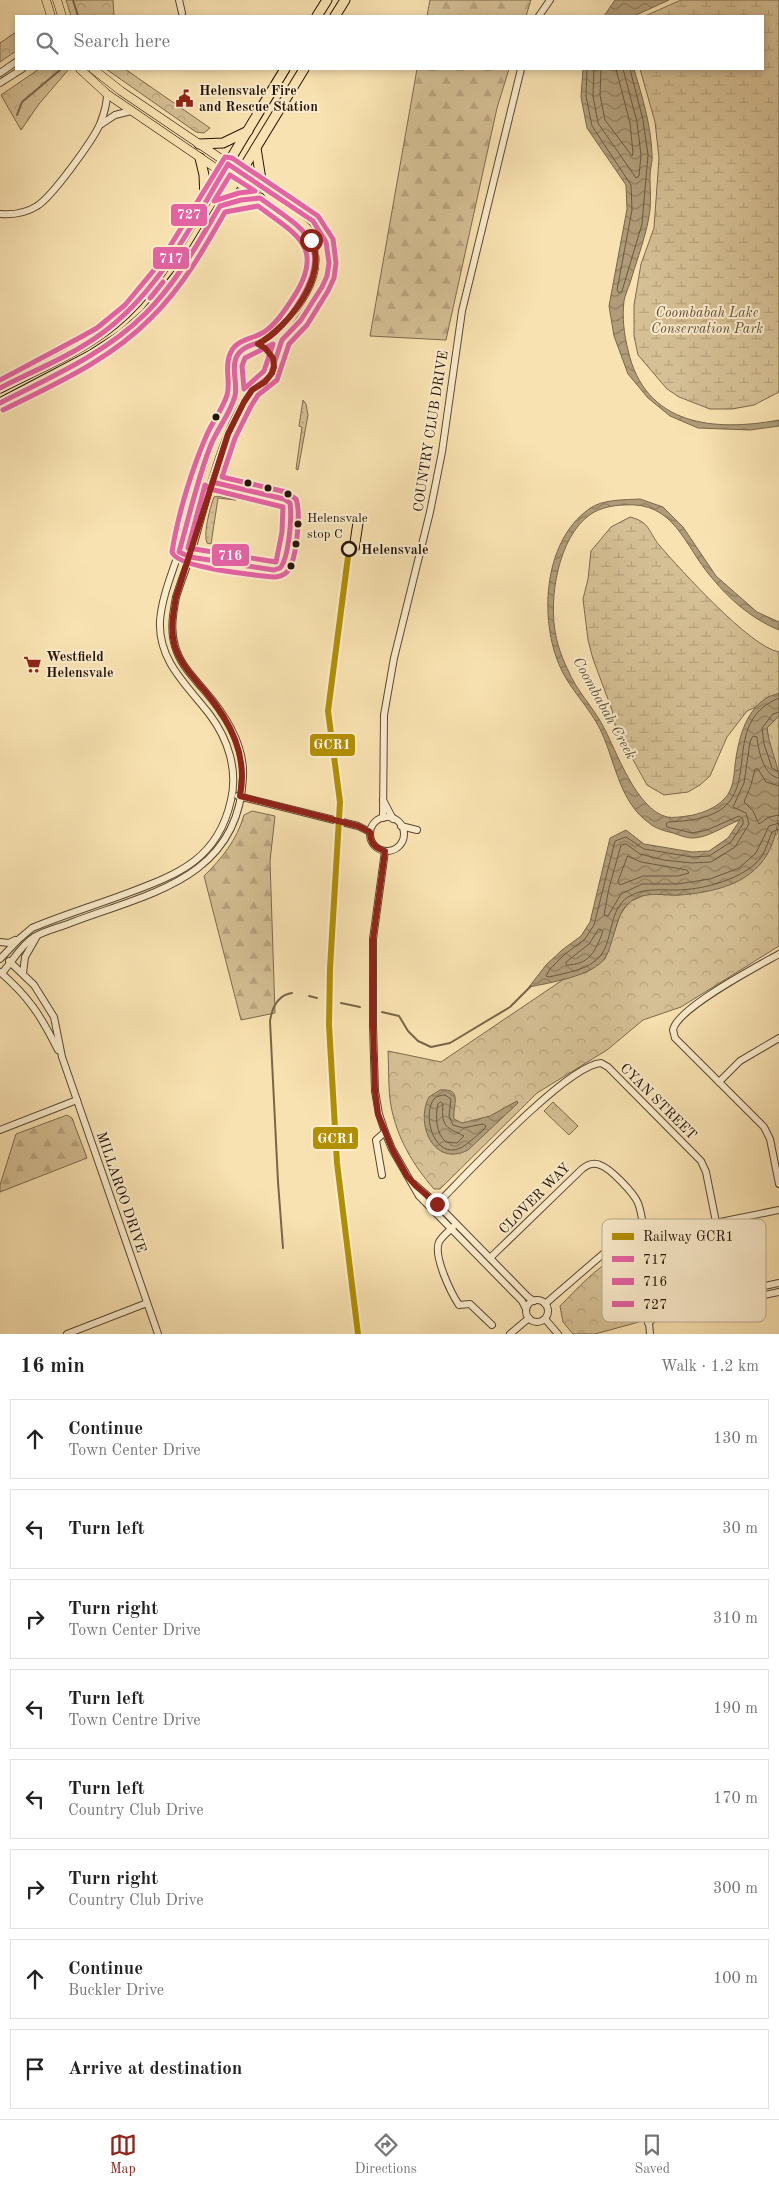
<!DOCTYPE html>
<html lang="en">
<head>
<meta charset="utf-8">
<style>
  body { margin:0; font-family:"Old Standard TT",serif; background:#f2f2f2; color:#222 }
  .stop { position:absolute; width:15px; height:15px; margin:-11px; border:4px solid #8f2418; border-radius:50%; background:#fff }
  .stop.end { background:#8f2418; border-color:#fff; box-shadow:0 1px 5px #0008 }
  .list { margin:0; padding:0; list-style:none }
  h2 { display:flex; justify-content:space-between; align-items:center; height:65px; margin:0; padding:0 20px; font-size:21px }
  h2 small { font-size:16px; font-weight:400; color:#767676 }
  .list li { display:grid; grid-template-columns:32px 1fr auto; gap:15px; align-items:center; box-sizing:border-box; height:80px; margin:0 10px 10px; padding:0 10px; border:1px solid #e0e0e0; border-radius:0px }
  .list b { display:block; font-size:19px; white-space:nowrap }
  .list p { margin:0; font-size:16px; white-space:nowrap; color:#767676 }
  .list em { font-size:16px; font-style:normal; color:#767676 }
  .icon { flex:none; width:28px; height:28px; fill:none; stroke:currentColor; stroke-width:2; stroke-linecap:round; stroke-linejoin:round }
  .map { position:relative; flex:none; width:779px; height:1334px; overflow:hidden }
  .search { position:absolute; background:#fff; box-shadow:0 2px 8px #0003; left:15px; right:15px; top:15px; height:55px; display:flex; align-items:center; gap:12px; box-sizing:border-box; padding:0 18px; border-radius:0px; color:#767676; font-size:19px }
  .sheet { height:785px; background:#fff }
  nav { display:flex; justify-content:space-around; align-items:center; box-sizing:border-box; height:70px; border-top:1px solid #e0e0e0; background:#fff; font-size:14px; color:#767676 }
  nav a { display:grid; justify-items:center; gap:2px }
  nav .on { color:#8f2418 }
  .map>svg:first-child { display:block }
</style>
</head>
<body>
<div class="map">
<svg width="779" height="1334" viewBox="0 0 779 1334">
  <defs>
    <pattern id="forest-firs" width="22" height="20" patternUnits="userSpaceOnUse" patternTransform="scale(1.25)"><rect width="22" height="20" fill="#d5bf94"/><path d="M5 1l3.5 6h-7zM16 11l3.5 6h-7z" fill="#b7a37e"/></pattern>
    <pattern id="wetland-marsh" width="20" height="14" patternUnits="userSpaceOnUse" patternTransform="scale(1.25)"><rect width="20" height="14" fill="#d5bf94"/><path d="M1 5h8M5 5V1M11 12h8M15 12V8" fill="none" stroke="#b7a37e"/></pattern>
    <pattern id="park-crowns" width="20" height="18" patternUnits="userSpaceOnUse" patternTransform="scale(1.25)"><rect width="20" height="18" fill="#d5bf94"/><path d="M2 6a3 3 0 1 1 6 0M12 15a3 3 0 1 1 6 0" fill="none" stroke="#b7a37e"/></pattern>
    <pattern id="garden-dots" width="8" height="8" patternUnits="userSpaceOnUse" patternTransform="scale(1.25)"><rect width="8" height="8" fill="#d5bf94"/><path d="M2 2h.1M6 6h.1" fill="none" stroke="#b7a37e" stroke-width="1.8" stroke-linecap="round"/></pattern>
    <pattern id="water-waves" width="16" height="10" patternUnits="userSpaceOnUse" patternTransform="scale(1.25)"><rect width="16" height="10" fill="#b09c78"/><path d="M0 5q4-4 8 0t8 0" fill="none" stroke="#8f7e60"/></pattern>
  </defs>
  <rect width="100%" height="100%" fill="#f9e2b1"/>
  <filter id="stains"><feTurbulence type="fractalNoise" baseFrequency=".004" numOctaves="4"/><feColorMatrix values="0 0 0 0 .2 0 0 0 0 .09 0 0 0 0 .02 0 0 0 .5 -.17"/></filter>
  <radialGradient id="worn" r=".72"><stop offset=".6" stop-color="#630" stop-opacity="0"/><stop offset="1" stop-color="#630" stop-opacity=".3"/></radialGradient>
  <g fill="url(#forest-firs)" stroke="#7c6a4e">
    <polygon points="430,0 531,0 526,16 427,16"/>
    <polygon points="417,69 509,69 497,108 446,340 370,336"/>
    <path d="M252,811L275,816L270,861L275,1013L241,1020L204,876C222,858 237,840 244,815Z"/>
    <polygon points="67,1115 72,1118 87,1158 0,1192 0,1185 16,1134"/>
  </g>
  <g fill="url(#wetland-marsh)" stroke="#7c6a4e">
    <polygon points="681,0 779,0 779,392 754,405 732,409 710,409 679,397 667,389 638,355 634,336 634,305 641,264 654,228 659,158 655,122 640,69 763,69 763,16 645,16"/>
    <path d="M630,517C650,522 648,531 659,545C680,569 750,647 779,652V697L747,711L727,737L710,776L700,785L688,792L664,795L647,785L616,729L612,710L593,659L588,640L583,599L588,579L591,551L611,527Z"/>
  </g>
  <g fill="url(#park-crowns)" stroke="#7c6a4e">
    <polygon points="66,0 113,0 114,16 71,16"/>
    <polygon points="16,32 16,51 0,62 0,43"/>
    <polygon points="39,69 69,69 39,104 21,130 1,95"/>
    <polygon points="106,69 125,69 210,128 204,133 196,132"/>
    <polygon points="779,716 779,778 769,743 767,728"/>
    <path d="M779,820V946L681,1007L643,1020L607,1050L537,1093L440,1189H434C413,1165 397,1138 391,1106C388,1089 389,1069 388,1051L441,1062L564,979L587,972L605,959L620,915L629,902L647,894L679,895L777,834Z"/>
    <polygon points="553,1102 578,1126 569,1135 544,1111"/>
    <path d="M660,1242L671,1296C650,1301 637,1297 639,1322L595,1334H573L563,1322L560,1306C578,1288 596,1267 619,1256C632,1249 646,1246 660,1242Z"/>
  </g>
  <g fill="url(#garden-dots)" stroke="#7c6a4e">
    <polygon points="303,400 306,404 308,415 298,470 296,469 302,427 299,426"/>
    <path d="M218,496L236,500L218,498L211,544L207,543C203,533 210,508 214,497Z"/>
  </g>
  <g fill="url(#water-waves)" stroke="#78664b">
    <polygon points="615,0 669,0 634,16 604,16"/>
    <path d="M583,69H634C642,96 651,125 652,154C653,161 650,168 650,176C650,187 651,199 650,210C647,234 637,259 630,283C628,289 625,295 624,301C622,317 624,334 628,350C645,426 714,432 779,420V426L750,430L698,428L670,416L648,398L628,374L614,336L609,306L627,209L626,185L587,128L581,97Z"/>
    <path d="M640,499L663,507L683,527L716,576L757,612L779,622V630C752,619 730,600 712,578C684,546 675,501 624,505C614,505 600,508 591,514C558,536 548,600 556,636C558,647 563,660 568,670C576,690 593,707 603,726C617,752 636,809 667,817C672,818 681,817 687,816C698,815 717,808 725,798C733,790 734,776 735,765C738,742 744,713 765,699C768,696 775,695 779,693V716L767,728C769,745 776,759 779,776C779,784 779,794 779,802C779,869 741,890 680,895C663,896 643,890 629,903C619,911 617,925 613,937C611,943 609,952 605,958C593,976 549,983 529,987L546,965L562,950L581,936L590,922L610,838L626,830L644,844L692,852L709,851L728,838L740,820C725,825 709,838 692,838C686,838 679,835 673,833C665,831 656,829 649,823C618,801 615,758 599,727C589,708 573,692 563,673C538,625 542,542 589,509C602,499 625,500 640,499Z"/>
    <path d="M440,1090C464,1088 452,1106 454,1119L462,1123L490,1116L517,1101L518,1103L468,1150C433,1168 415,1123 429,1097Z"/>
  </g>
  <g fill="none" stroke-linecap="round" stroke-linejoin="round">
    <g stroke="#6a5840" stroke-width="1">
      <polyline points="587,69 586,96 592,126 631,185 632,210 617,290 619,293 622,291 642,224 648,155 643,120 630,69"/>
      <polyline points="594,69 593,96 598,123 636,178 639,176 641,155 637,122 623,69"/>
      <polyline points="601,69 600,95 605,120 632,156 633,153 630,123 616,69"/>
      <path d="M779,698C727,719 753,773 729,802C715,819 688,821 668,822L666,824L667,827L692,833L707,830L739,816L743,819V824L731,842L709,856L692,857L644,849L626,837L615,841L594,925L585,939L565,954L550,969L546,976L549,977C565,973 590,970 601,955C613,939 609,909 628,897C643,888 658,890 676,890C702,890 746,879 762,856C766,849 769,839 772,832L779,829"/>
      <polyline points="779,712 773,714 762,728 764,744 772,768 779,772"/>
      <path d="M779,778C764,777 758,750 757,737L753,736L750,742L744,783L733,807L746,813L749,824L735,847L711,862L692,863L664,860L640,854L626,844L621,845L609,888L604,915L608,916L621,894L642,884H678L710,879L739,868L756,853L769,826L779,823"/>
      <polyline points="779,786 766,782 758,769 755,769 751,785 744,802 753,811 759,824 769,817 779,815"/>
      <polygon points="628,856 641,862 687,870 689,873 678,876 643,876 620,885 618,882"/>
      <path d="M599,929L603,931C596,950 590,965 566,965V962L589,944Z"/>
      <path d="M445,1095L451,1099L449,1116L453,1125L463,1128L483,1124L486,1126C483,1132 475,1137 469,1142C440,1168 422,1124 432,1102C434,1097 440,1095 445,1095Z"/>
      <path d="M441,1102L443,1104C441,1127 446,1127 464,1136L457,1143L446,1142C436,1134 435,1116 438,1104Z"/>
    </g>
    <g stroke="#78664b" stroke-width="2">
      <polyline points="73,0 78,16"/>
      <polyline points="17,115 22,102 60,70"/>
      <polyline points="309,996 317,998"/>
      <polyline points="341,1003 360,1007"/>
      <polyline points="382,1012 399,1016 408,1031 418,1041 431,1047 450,1043 510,1007 531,986"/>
      <path d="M283,1248L278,1182L270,1021C272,1008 278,995 292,993"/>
    </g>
    <defs>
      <g id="minor">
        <polyline points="179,0 182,13"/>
        <polyline points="539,16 550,0"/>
        <polyline points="0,73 16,62"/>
        <polyline points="0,83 22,69"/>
        <polyline points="100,125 115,115 131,111"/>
        <path d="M242,173C255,181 268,190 280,198C309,217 339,237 327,277C323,289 314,300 307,310C294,330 282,337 274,362"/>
        <path d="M236,182L302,231C340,264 289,326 258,344"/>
        <path d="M0,214C13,215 26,213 37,206C52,197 93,140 100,124C104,114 107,105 107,94"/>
        <circle cx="254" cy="365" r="20"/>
        <polyline points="238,796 358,826 370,832"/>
        <polyline points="383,800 393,819"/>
        <circle cx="387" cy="834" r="17"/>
        <polyline points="383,818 384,715 394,658 430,512 442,452 462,311 521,69"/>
        <polyline points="401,826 417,830"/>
        <polyline points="0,942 9,943 15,940"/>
        <path d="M779,954C758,966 677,1008 673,1030L675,1038L764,1127L770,1139L779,1184"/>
        <path d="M0,959L19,939L32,928C63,915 96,905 128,893C179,874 218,859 231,800C238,770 228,739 210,715C187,685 158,661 160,621C162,595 173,572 180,548C191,511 200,472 214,436C224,413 235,404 237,377"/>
        <polyline points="9,961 34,985 54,1017 62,1057 158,1334"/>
        <path d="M0,972C29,997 41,1016 58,1050"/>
        <path d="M2,973C12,962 21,945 34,937C46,930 61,927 73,922C150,893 239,878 243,777C245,744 224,713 204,690C192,676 180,664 175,646C170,630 173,613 176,597C180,584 185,571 190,557C203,515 225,411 259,385"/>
        <polyline points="23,973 25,957 37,936"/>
        <polyline points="719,1082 740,1061 779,1038"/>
        <polyline points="0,1130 77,1100"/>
        <polyline points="385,1132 392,1149 419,1196 522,1301 526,1309"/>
        <polyline points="382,1175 376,1140 385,1132 379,1114 375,1091 373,1026 373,939 385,851"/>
        <polyline points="414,1184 437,1204 528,1297 534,1301"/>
        <path d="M437,1204C465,1176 567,1065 601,1063L608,1067L701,1161L706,1172L716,1222"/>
        <path d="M453,1227C448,1232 442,1236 439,1242C433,1256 451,1293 459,1305L470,1304L492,1325"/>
        <path d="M490,1258L582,1169C587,1165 593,1162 600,1165C610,1168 634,1193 638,1203C642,1213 643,1226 645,1237"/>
        <circle cx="537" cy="1311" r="11"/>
        <polyline points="545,1304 603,1254 631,1240 779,1210"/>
        <polyline points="545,1319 558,1334"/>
        <polyline points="648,1323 654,1318 666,1315 779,1292"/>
        <polyline points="67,1334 147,1303"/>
        <polyline points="510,1334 529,1318"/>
        <polyline points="650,1334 648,1311 652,1309 779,1283"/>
      </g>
      <g id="major">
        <polyline points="46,0 51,16"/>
        <polyline points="57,0 62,16"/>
        <polyline points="80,69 107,94 236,182"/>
        <polyline points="93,69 121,91 242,173"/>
      </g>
      <g id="highway">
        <polyline points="317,16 327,0"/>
        <polyline points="335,16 345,0"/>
        <polyline points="199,144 223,143 248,131"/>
        <polyline points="256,148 262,186"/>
        <polyline points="200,158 204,175 205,200"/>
        <polyline points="220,206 241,200 260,198"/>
        <path d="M0,388C39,368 81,351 115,323C155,290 178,245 205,202C232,157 258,113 285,69"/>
        <polyline points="0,403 93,354 121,336 147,313 182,269 304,69"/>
      </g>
    </defs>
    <use href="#minor" stroke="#584832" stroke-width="8"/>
    <use href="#major" stroke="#231408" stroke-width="9"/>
    <use href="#highway" stroke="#231408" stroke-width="11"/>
    <use href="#minor" stroke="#fbeccc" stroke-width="6"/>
    <use href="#major" stroke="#f9e2b1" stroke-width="8"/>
    <use href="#highway" stroke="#f9e2b1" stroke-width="9"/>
    <g stroke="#231408" stroke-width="1">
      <polyline points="349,549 354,515"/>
      <polyline points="359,550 364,517"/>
    </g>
    <defs>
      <path id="bus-1" d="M0,388C33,371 71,356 101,334C159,292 192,224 228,164L313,221L326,242L329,263L327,276L322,287L301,320L282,340L270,376L252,390L244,402L228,435L212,482L284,499L290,503C292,517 289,558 280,568L274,570L190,557L179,552C189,517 197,481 210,447C217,429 230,414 235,396C238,383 231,370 236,358C242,344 259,345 270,337C285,326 296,308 305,292C332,240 298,226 260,198L241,200L220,206C198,243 177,282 146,313C105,354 51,377 0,403"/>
      <g id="bus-2">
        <polygon points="230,175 255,191 239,193 214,201"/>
        <polygon points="163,282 152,296 150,298"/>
        <polygon points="273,344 264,371 244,389 242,366 245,358"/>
        <polygon points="205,485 210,489 283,507 282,532 276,562 188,548"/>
      </g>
      <path id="bus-3" d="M0,380L81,337L97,328L125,305L159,264L225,157L232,158L318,216L333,239L336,263L334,278L328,291L307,325L289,344L277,380L258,395L251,406L235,438L222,477L286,492L296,499C301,512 297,561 287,572C283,576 278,577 273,577C255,575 177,568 172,552C178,514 192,468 208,432C214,420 223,408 227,395C231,382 224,368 230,354C236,339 251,340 264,332C276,324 285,310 293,298C326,247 297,235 258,206L225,212C204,249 182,288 151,318C110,360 55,384 3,410"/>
    </defs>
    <use href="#bus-1" stroke="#fbeccc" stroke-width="9"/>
    <use href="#bus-2" stroke="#fbeccc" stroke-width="9"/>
    <use href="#bus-3" stroke="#fbeccc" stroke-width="9"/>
    <use href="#bus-1" stroke="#e463a4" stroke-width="5"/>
    <use href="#bus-2" stroke="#e463a4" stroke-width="5"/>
    <use href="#bus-3" stroke="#e463a4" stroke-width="5"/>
    <defs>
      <polyline id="rail-1" points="349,549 328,711 340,802 330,968 329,1025 337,1163 358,1334"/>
    </defs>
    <use href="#rail-1" stroke="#fbeccc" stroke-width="10"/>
    <use href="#rail-1" stroke="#b29003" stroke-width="6"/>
  </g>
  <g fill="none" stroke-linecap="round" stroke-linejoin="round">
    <path stroke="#8f2418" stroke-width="6" d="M311,240C330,275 288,327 258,344L265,348L273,358L274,367L272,373L265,382L252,390L244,402L228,434L176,597C173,614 170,631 175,647C181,665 193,677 205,691C231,722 248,756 240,796L358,826L370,832C370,843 375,848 385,851L373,939V1026L375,1091L378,1114L392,1149L407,1176L416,1186L437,1204"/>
  </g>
  <defs>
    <symbol id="civic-bare" viewBox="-9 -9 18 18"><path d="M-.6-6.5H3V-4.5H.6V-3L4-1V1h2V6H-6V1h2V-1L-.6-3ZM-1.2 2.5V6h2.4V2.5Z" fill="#8f2418" stroke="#fbeccc" stroke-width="2.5" paint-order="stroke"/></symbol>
    <symbol id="supermarket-bare" viewBox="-9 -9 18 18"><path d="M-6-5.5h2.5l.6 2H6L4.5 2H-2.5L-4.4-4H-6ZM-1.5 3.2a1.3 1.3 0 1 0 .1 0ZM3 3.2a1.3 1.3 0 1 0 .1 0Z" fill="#8f2418" stroke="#fbeccc" stroke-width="2.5" paint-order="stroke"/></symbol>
  </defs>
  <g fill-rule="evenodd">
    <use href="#civic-bare" x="172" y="86" width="25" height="25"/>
    <use href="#supermarket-bare" x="20" y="652" width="25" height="25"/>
  </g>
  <g fill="#231408" stroke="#fbeccc" stroke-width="2">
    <circle cx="216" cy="417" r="4.5"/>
    <circle cx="248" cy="483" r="4.5"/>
    <circle cx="268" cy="488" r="4.5"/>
    <circle cx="288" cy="494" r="4.5"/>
    <circle cx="298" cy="524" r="4.5"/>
    <circle cx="296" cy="544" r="4.5"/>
    <circle cx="291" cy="566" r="4.5"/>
  </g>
  <circle fill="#fbeccc" stroke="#231408" stroke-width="2.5" cx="349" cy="549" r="7"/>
  <g text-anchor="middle" stroke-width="4" stroke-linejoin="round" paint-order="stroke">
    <g font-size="13" fill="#231408" stroke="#fbeccc" text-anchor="start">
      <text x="307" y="522">Helensvale<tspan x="307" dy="16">stop C</tspan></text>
    </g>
    <g font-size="14" font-weight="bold" fill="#231408" stroke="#fbeccc" text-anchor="start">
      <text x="199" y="95">Helensvale Fire<tspan x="199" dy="16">and Rescue Station</tspan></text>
      <text x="46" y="661">Westfield<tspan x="46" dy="16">Helensvale</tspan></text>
    </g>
    <g font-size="14" font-style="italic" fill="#615039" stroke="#fbeccc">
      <text x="707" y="317">Coombabah Lake<tspan x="707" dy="16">Conservation Park</tspan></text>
    </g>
    <g font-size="14" fill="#231408" stroke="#fbeccc">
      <text transform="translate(430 431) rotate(-81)" y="5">COUNTRY CLUB DRIVE</text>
      <text transform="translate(659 1101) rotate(45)" y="5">CYAN STREET</text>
      <text transform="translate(122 1192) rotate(71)" y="5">MILLAROO DRIVE</text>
      <text transform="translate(534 1198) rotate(-45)" y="5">CLOVER WAY</text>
    </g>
    <g font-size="14" font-weight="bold" fill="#231408" stroke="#fbeccc" text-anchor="start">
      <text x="361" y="554">Helensvale</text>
    </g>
    <g font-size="15" font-style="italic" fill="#62513a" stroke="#fbeccc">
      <text transform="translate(605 708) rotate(61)" y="5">Coombabah Creek</text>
    </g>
  </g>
  <rect x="602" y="1219" width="164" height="103" rx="8" fill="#fbeccc" stroke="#baab91" stroke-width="1"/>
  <rect x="612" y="1233" width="22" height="7" fill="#b29003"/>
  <rect x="612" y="1256" width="22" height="6" fill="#e463a4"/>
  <rect x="612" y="1278" width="22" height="7" fill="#e463a4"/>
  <rect x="612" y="1301" width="22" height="6" fill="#e463a4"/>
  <g font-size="14" fill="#231408">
    <text x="643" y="1241">Railway GCR1</text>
    <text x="643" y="1264">717</text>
    <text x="643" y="1286">716</text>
    <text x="643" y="1309">727</text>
  </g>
  <g stroke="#fbeccc" stroke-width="2">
    <rect x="170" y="203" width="38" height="24" rx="5" fill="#e463a4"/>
    <rect x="152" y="246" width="38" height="24" rx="5" fill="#e463a4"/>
    <rect x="211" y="543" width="39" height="24" rx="5" fill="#e463a4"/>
    <rect x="309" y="733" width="47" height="24" rx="5" fill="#b29003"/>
    <rect x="312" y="1126" width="47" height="24" rx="5" fill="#b29003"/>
  </g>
  <g font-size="14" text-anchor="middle" font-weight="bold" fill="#fff">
    <text x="189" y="219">727</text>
    <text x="171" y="263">717</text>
    <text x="230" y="560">716</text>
    <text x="332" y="749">GCR1</text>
    <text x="336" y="1143">GCR1</text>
  </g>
  <rect width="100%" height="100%" filter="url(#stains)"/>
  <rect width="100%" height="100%" fill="url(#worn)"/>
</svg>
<div class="stop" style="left:311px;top:240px"></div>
<div class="stop end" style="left:437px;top:1204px"></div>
<div class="search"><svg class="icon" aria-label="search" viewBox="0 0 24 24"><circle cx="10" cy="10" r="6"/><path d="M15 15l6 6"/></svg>Search here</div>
</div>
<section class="sheet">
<h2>16 min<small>Walk · 1.2 km</small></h2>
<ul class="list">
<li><svg class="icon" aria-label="ahead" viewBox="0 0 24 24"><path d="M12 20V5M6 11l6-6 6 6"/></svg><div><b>Continue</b><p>Town Center Drive</p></div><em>130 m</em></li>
<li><svg class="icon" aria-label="left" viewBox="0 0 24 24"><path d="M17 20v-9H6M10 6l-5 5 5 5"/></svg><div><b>Turn left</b></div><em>30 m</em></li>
<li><svg class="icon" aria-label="right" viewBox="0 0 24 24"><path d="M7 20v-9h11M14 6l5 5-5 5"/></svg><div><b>Turn right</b><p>Town Center Drive</p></div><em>310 m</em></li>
<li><svg class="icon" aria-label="left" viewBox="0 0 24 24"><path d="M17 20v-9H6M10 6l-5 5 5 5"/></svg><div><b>Turn left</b><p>Town Centre Drive</p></div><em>190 m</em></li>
<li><svg class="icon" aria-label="left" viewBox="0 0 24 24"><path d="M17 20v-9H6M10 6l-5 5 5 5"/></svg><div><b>Turn left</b><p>Country Club Drive</p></div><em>170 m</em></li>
<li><svg class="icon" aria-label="right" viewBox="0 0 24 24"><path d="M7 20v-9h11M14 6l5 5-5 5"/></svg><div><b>Turn right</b><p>Country Club Drive</p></div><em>300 m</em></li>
<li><svg class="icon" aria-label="ahead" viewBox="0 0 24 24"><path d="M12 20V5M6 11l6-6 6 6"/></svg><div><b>Continue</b><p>Buckler Drive</p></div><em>100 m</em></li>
<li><svg class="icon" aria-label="arrive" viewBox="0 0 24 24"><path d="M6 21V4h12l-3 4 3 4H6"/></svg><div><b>Arrive at destination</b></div></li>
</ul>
</section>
<nav>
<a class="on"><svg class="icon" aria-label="map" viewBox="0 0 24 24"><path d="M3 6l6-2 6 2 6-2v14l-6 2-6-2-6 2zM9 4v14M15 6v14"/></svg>Map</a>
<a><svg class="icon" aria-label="directions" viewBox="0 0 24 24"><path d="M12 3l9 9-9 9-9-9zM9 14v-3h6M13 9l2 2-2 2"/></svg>Directions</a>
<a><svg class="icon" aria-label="saved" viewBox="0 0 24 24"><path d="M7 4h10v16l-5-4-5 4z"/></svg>Saved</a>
</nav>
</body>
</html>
